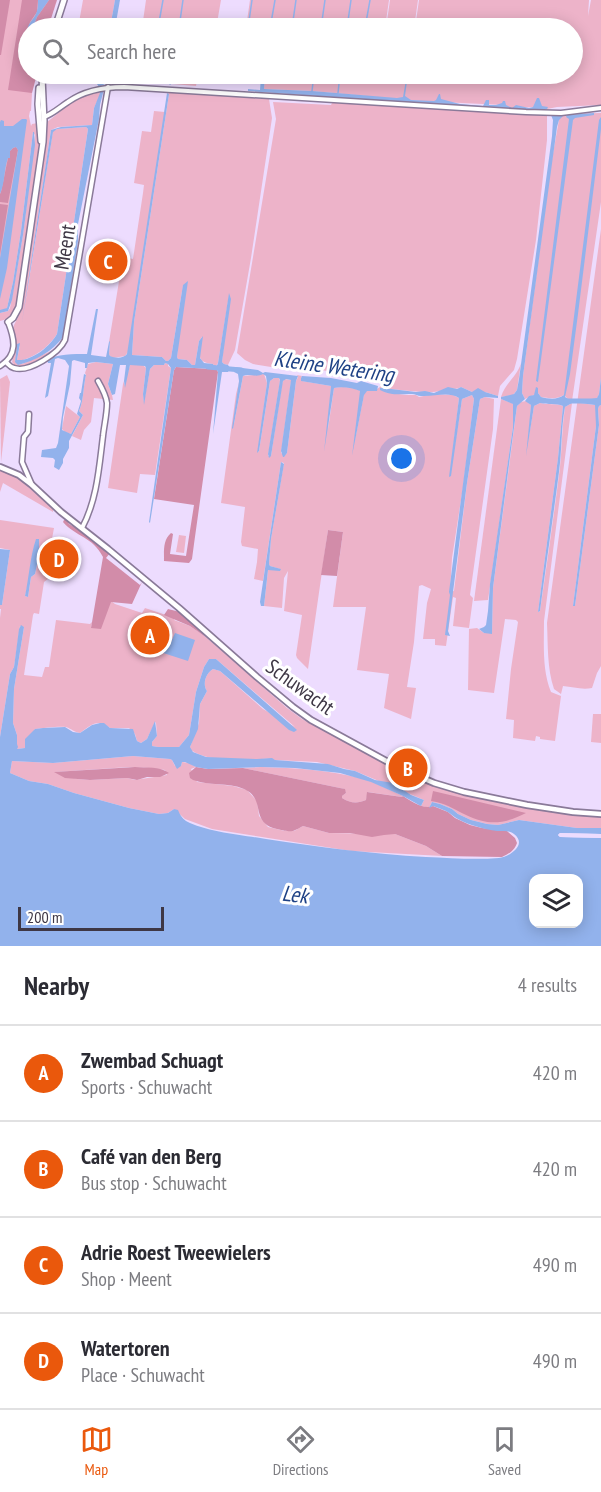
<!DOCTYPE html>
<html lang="en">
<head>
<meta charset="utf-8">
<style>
  body { margin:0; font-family:"PT Sans Narrow",sans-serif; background:#f2f2f3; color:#2b2b33 }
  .controls { position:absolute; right:18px; bottom:18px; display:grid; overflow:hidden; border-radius:12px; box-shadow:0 3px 15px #0003 }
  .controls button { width:54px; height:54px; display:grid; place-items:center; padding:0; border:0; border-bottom:2px solid #e1e1e2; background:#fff; color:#2b2b33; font:30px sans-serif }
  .scale { position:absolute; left:18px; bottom:15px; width:146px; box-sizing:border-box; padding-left:6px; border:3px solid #3e3745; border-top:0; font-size:16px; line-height:21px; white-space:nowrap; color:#3e3745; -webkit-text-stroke:4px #fff; paint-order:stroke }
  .you { position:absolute; left:402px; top:459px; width:21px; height:21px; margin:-15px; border:4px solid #fff; border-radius:50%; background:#1a73e8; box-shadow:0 0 0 9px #1a73e833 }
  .badge { display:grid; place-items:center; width:39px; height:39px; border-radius:50%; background:#ea580c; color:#fff; font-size:20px; font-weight:700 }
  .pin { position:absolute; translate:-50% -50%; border:3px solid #fff; box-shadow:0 2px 6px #0006 }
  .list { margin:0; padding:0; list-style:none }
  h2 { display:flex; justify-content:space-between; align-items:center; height:78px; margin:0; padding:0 24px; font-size:26px }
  h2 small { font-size:20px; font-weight:400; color:#7c7c81 }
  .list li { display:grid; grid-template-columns:39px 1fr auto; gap:18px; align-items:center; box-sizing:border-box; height:96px; padding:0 24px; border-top:2px solid #e1e1e2 }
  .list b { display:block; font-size:22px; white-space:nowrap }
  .list p { margin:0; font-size:20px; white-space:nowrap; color:#7c7c81 }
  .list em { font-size:20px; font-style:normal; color:#7c7c81 }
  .icon { flex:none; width:33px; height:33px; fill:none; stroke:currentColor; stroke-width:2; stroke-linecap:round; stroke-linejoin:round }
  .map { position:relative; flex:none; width:601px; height:946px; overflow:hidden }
  .search { position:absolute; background:#fff; box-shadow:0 3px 15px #0003; left:18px; right:18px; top:18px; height:66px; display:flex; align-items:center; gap:15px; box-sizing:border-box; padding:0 21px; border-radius:33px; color:#7c7c81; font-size:22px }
  .sheet { height:462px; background:#fff }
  nav { display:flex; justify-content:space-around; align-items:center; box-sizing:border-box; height:84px; border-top:2px solid #e1e1e2; background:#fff; font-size:16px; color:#7c7c81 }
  nav a { display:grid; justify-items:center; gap:3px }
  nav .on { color:#ea580c }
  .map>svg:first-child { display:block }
</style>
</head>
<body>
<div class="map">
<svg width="601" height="946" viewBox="0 0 601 946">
  <rect width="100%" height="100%" fill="#eddcfe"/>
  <g fill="#edb3c9" fill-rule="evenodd">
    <path d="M0,0H55L47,28H28V74H34L31,92L32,93L31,111H30L29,116L31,126L32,124L38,123L39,151L17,301C15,312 11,319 0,321V313L8,311L10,308L23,235L35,135L33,132L21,231L13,282L7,308L0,312Z"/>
    <polygon points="83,0 115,0 110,28 96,27 96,28 78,28"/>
    <polygon points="146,0 221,0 217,23 200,21 198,28 142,28"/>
    <polygon points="250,0 389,0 385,28 246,28"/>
    <polygon points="390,0 418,0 414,28 386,28"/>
    <polygon points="419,0 589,0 588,16 591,0 601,0 601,105 557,107 547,109 536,107 509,108 503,105 421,101 312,91 264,89 265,74 378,74 377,82 379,82 380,74 407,74 407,77 408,74 572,74 572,28 415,28"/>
    <polygon points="135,74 198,74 196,86 138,81 135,80"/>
    <path d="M96,92L101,93L94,108L92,125L58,127L51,130L24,311L53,131L57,129L86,127L88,129L57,334C49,347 34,358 19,361L17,360L20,344L15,361L22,364L53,350C41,358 31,368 16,367L12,362L16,343L13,329L14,325L21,311L46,123L73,101Z"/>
    <path d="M169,92L269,99L272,118L251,258L235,350L228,365L224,364L222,362L229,295L218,363L216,366H214L213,364C193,362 201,352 202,337L199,341L195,365H192L187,360L178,359L177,357L183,285L171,358L168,361H166L162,357L132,355L134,322L169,94L167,93Z"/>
    <path d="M273,102L331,105L332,103H336L547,115V140L536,240L517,359L514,370L500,386L498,396L485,392H472L461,387C455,390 452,388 447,389C442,390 437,392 432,392C416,392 400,390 383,388L385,392L406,395H416L419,397L433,394L453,395L459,398L450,476L462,399L472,395L474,399L463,487L452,558L450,592L454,591L467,483L480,399L485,397L494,399L493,429L470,595L473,598L469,628L453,626L456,598L453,597L446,646L435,645V639H423L427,603L431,589L422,585L419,586L414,642L407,687L416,688L411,719L384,708L389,674L357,670L366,607H333L343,532L328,530L308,669L297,658L296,655L302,615L284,611L288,571L284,578L282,608L264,606L268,570L280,569L270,566L269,564L271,539L284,463L281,462L263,581L254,579L257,562L258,549L242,546L241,542L245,507L221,503L236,394L239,382L233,429L243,376L262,374H264L267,383L258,452L259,451L270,381L274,378H279L280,381L268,456H271L282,384L284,379L291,380V382L281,453L283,454V457L287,453L296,381L298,377L297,375L302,376L301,378L302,381L331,386L328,429L334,388C342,386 353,387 361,391L355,440L364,394L366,391H374L380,387L381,381L366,377L321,370L271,367L253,364L245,360L237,353L276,119Z"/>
    <polygon points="154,111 165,112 128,352 125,356 113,358 110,356 109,354 110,342 109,342 123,257 133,259 143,193 144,185 134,183 142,131 151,132"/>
    <path d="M601,113V202L572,401L569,400L564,395C556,400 549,398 541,397L538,393L525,399L522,393L523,376L551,165L560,114Z"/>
    <path d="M601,229V378L599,394L597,399L579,401L580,403L595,405L596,408V426L573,606H575L599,425L598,409L599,406L601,405V666L597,673L592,688C582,690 573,687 563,686L561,694L554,689C547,668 548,645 547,623Z"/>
    <path d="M96,362L113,364L108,384L112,395L113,400L94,398L91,422L84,430L81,440L72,436L83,415L79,411C84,400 83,387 86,375L85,373L88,364Z"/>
    <polygon points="165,363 168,364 168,366 171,368 155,475 140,474 137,493 108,488 123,384 124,381 124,386 130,365 143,365 146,368 143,394 144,402 150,369 154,365 164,365"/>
    <path d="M521,363L517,390L513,395L501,397C505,383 517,377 521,363Z"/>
    <polygon points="7,375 10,382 1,462 0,379"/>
    <polygon points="501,399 514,404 513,427 488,600 474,601"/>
    <path d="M526,401L531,405L529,436L534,406L540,403C548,405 555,403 563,406L558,458L538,612L540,611C547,563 554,515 560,467C562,447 562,427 565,407L572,403L544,621C544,644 542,670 551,692L561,696L555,741L540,739V737L536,736L535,741L513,738L514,720L506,719L511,669L518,622L516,620L505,619L494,693L468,690L469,629L477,628L484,633H492L493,588L517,406L521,402Z"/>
    <polygon points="66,406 80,417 71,434 65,432 62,429"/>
    <polygon points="0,470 16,476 53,509 53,512 3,483 0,492"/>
    <path d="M0,520L54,528L49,555L53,556L48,579L44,582L39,614L34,613L33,615L24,675L42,677L45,667H49L56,620L90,624L92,622L91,628L111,601L115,604L142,613L145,608L175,618L174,620L190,626L207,638L287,708L302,719L408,776L433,786L515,805L572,814L601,815V828H577L519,820L498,825L487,824L471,820L458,814L452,809L440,804L432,802L429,808L421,806L424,800L355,771L317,762L275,760C269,758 263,759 256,759C235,759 208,762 191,750L190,747L199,723L200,704L207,691C202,684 206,673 213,669L220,671L263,709L295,727L216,659H209L204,667L196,692L189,735L179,747H158L152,746V742L157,736L156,723L155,722L147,739L141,743L137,741L135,734L129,728H110C98,718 91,725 80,733C74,732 72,729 66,727C59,726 43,728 35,729L25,748L17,749V735L13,723L14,689L24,627L20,626L14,667L10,674L0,737V618L1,609H0V605H2L10,550L0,548ZM39,539V555L35,574L31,577L28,597L25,596Z"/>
    <polygon points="179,535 186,536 184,553 176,552"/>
    <polygon points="593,714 601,714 601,743 591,742"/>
    <path d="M133,756L170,759L172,760L175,766H181L182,762L189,763L196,767L191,769L197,782L233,786L247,790L257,801L259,816L268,827L285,831H294L303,826L329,833L395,834L426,846L442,856L351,851L212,829L185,819L174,809L168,813L159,814L129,808L74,793L48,784L29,781L10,773L12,761L53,763ZM129,767L151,768L165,770L167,775L135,780L127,778L90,780L77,779L55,772Z"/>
    <path d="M261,767C295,768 330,770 364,779C377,783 390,790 403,796L402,797L368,792L366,800C357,804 350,803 342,798V796L346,793L344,789L340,788L243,768Z"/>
  </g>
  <g fill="#d28ca9">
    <polygon points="0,0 10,0 1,55 0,55"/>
    <polygon points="22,0 38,0 37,12 30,22 27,35 28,37 28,74 37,74 32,93 8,90"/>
    <polygon points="49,0 57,0 48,28 33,28 37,17"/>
    <polygon points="16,147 18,150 8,203 0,202 0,194 1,192 8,158 10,157 10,151 13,148"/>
    <polygon points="0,204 8,205 0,255"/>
    <path d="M176,367L212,369L216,368L218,372L194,544L192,559L189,563L164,561C164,550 163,540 171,533L173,534L170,554L186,556L194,505L154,499L174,370Z"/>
    <path d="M64,520H67L69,524L81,531L110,553L106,558L140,585L142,582L132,604L111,602L101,629L91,628L103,557C92,536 76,537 63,522Z"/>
    <polygon points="328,530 343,532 337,576 321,575"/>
    <polygon points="168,609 180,612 207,638 190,626 164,615"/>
    <path d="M135,767C147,768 159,766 169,773L160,777H147L137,780L127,778L90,780L65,778L54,772Z"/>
    <path d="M196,767L208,769L243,768L340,788L345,789L346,793L342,796V798C350,803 357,804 366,800L367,792L402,797L403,796C411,801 423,810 433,806L448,812L455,818L470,825L482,828L507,831L515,838L517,843C514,851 510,853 502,857L442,856L426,846L395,834L384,835L372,837L350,833H329L303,826C291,833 291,832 277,829C249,823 267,799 244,789C228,782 209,786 193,780L190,778L189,773Z"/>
    <path d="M433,791L526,813C504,824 489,826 466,815C453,809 446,803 431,801Z"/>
  </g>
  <g fill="#92b2ec" fill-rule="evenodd">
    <path d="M38,0H49L37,17L33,28H28V37L27,35C27,21 34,21 37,11C38,7 38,4 38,0Z"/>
    <polygon points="115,0 120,0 115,28 110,28"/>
    <polygon points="98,74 108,74 107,83 99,87 97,84 88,84 90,76 92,76 91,80 96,80"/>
    <polygon points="407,74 408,74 405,96 411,100 434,101 436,100 439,94 440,94 441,99 460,104 483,106 486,100 489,100 489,105 496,105 502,103 503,101 505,101 506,105 512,108 516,105 529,108 533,107 537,98 539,98 542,106 548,107 547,109 525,110 444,105 248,91 248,89 260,90 261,77 265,77 264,89 312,91 397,98 403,97"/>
    <path d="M104,89L100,105L99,119L78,224V241L63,337C52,352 36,360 18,365L15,362L17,344L20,343L17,360C33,361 50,346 57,334L88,129L86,127L57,129L53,132L22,322L51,130L61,127L92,125L94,108L100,93L99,90Z"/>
    <path d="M167,93L169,94L134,322L132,355L162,357L166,361H168L171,358L183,285L188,281L177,357L178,359L187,360L192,365H195L199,341L203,336L200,358L204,363L213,364L214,366L212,369L176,367L174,370L150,523L149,522L171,368L168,364L165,363L164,365H154L150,369L144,405L143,394L146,368L145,366L130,365L125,388L124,381L126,365H120L115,394L112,395L108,384L113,364L96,362L88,363L87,368H85V363L74,360L72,361L70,384L63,417L62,430L71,434L80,417L77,414L81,401L79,398L80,393H81L84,374L86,375C83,387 84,400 79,411L83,415L69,441V448L63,459V463L59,470L54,467L55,460L53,458L41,457L42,450L56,448L58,443L69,366L65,360L58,358L55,359L48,396L45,398L51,363H48L47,360C56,354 74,354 87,354L96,309H98L91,355L106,357L109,342L110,341L109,354L110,356C115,358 123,359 127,354Z"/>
    <polygon points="594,113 594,115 575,118 573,120 538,382 536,381 569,119 566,117 567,115"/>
    <polygon points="556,114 565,114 559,120 557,127 523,376 522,393 525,399 517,406 510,457 493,588 492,634 484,633 479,629 484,627 486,625 488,611 490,584 513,427 513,404 501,399 501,397 514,394 517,390 519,379 552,136 553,120 551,115"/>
    <path d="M601,117V129L578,314L570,374L565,397L572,401V403L565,407C561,428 562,450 559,472C553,518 546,565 540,611L538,612L558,458L563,406C556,403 548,405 540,403L534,406L526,456L531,405L525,401L529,396L534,395L536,387L538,388V393L541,397C549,399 557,400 564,395L599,120Z"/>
    <path d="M22,119H26L27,120L7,268L0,299V258L18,150L16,147L13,148L10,151V158H8C4,169 5,183 0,194V122L1,120L4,121V126H13Z"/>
    <polygon points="33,132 34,132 35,145 23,235 12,300 8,311 0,313 0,310 7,308 13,282 21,231"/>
    <polygon points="229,293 231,299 222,362 224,364 228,365 230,368 228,372 222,372 213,434 218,372 216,368 218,363"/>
    <path d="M235,367L258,370L263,373L265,372L298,376L296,381L287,453L284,457H283L281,451L291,380L286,379L283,381L271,456L269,458L268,454L280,380L279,378H274L270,381L259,451L257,453L267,383L266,376L263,374C256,378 249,373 243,376L233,429L232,428L239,381L238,374L234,372Z"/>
    <path d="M302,376L331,378L357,383L361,381L378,386L377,391H367L364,395L352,456L360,391C353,388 342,386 334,388L324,452L331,386L301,381V378Z"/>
    <polygon points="601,378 601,405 599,406 598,409 599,425 575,606 573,606 596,426 595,405 580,403 579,401 597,398 599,394"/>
    <path d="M448,387L457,389L461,387L472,392L478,388L485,392L498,396V398L485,397L480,399L467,483L448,631L450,636L445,635L450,595L449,592L474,399L472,395L462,399L451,476L449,477L459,398C448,391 434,397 421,396C418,396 415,394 412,394C400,394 392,396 380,390V388H383L416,392L425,391L434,393Z"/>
    <polygon points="281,462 284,464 271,539 269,564 270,566 281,569 280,571 268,570 264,606 261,606 260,602"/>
    <path d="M36,539H39V555L35,574L31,577L28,597L25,596C29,577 30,557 36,539Z"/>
    <polygon points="0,549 10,550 2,605 0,605"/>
    <path d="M21,625L24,627L14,689L13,723L17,735V744L18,747L17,749L25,748V739L35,729L43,728L65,727L73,732L80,733L92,725L100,723H104L110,728L133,729L137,741L141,743L147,739L155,721L157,736L152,742V746L158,747H179L189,735L196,692L204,667L209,659H216L297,730L294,732L289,730L220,671L213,669C206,673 202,684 207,691L200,704L198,729L190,747L193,752L206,757L257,759L272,758L275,760L328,764L344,769L355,771L375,780L393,783L411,795L424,800L421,806L419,805L403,796L371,782L340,773L295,768L261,767L208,769L196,767L185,762H182L181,766L177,769L172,760L170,759L133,756L53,763L12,761L10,773L29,781L48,784L74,793L129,808L159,814L168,813L174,809L178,810C180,815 182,818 186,821C206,832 243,835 266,839C319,847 372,854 426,857C450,858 475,860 499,858C509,857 528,845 514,834C509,830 503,831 497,831C484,829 469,825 458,819C454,817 450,813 446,811C442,809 438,808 433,806L429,808L432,802L440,804L452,809L458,814L471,820L487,824L498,825L519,820L577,828H601V834L560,833L558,835L560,837L601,838V946H0V737L10,674L14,667L19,629ZM534,878H578V924H534Z"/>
    <polygon points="175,633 195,640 188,661 154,650 158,638 171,642"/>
  </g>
  <polygon fill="#eddcfe" points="560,833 601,834 601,838 560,837 558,835"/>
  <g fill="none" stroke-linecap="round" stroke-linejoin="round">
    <g stroke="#92b2ec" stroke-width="1.5">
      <polyline points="271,23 275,0"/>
      <polyline points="158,28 163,0"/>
      <polyline points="179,28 183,0"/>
      <polyline points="248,28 252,0"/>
      <polyline points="292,28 296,0"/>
      <polyline points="321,28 325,0"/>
      <polyline points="347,28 351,0"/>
      <polyline points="365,28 370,0"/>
      <polyline points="285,80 286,74"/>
      <polyline points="358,80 359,74"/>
      <polyline points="149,83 151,74"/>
      <polyline points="170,84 172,74"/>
      <polyline points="312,91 314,74"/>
      <polyline points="338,93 340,74"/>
    </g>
    <g stroke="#92b2ec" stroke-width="5">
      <polyline points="208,367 241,370"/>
      <polyline points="566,401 601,401"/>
    </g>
    <defs>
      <g id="minor">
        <path d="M44,117C53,114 60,107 68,102C85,90 104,87 124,87L526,112L561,113L601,108"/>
        <path d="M6,362C9,365 10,367 14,368C29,373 59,353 65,340L108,87"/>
        <path d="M0,366C18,355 15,340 8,322"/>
        <polyline points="29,414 28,432 24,437 22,462 32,485"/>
        <path d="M82,528C97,500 99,468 103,436C104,426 107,414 107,403C106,395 102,388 98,381"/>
      </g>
      <polyline id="tertiary" points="0,467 19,475 32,485 61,512 108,549 179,608 257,677 293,707 311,720 399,768 434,783 464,792 527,805 573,812 601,814"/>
      <g id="secondary">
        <polyline points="55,28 64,0"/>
        <polyline points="39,88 38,104 41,141"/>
        <polyline points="8,322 13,318 19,307 43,142 44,121 42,77"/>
      </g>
    </defs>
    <use href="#minor" stroke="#8a7a99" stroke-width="7"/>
    <use href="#tertiary" stroke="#8a7a99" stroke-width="8"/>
    <use href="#secondary" stroke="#8a7a99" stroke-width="8"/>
    <use href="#minor" stroke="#fff" stroke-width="4"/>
    <use href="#tertiary" stroke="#fff" stroke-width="4.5"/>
    <use href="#secondary" stroke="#fff" stroke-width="5"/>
  </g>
  <g text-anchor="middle" stroke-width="6" stroke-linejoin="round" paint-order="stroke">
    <g font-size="21" fill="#3e3745" stroke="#fff">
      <text transform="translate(65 247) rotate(-81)" y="7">Meent</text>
      <text transform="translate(300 687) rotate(36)" y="7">Schuwacht</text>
    </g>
    <g font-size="22" font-style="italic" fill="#1e4185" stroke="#fff">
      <text transform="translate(334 366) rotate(8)" y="8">Kleine Wetering</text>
      <text transform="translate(295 894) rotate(6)" y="8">Lek</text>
    </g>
  </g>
</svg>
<div class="controls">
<button><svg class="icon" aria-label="layers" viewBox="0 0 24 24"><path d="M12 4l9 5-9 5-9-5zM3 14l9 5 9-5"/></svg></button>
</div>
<div class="scale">200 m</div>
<div class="you"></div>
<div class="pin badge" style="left:150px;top:635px">A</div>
<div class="pin badge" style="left:408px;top:768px">B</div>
<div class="pin badge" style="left:108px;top:261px">C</div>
<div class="pin badge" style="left:59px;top:559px">D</div>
<div class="search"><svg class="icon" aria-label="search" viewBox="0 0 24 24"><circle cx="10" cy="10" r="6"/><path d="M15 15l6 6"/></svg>Search here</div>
</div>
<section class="sheet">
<h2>Nearby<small>4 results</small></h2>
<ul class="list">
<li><span class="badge">A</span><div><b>Zwembad Schuagt</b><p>Sports · Schuwacht</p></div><em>420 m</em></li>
<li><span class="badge">B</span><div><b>Café van den Berg</b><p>Bus stop · Schuwacht</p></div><em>420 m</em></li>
<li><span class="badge">C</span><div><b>Adrie Roest Tweewielers</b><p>Shop · Meent</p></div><em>490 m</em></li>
<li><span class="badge">D</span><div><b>Watertoren</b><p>Place · Schuwacht</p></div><em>490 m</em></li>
</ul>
</section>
<nav>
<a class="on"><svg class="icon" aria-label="map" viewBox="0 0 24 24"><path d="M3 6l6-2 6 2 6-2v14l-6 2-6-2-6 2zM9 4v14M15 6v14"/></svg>Map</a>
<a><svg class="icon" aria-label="directions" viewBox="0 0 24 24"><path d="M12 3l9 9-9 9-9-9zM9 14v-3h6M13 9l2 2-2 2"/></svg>Directions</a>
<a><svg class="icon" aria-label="saved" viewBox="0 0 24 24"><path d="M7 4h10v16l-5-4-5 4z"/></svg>Saved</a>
</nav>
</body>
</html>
